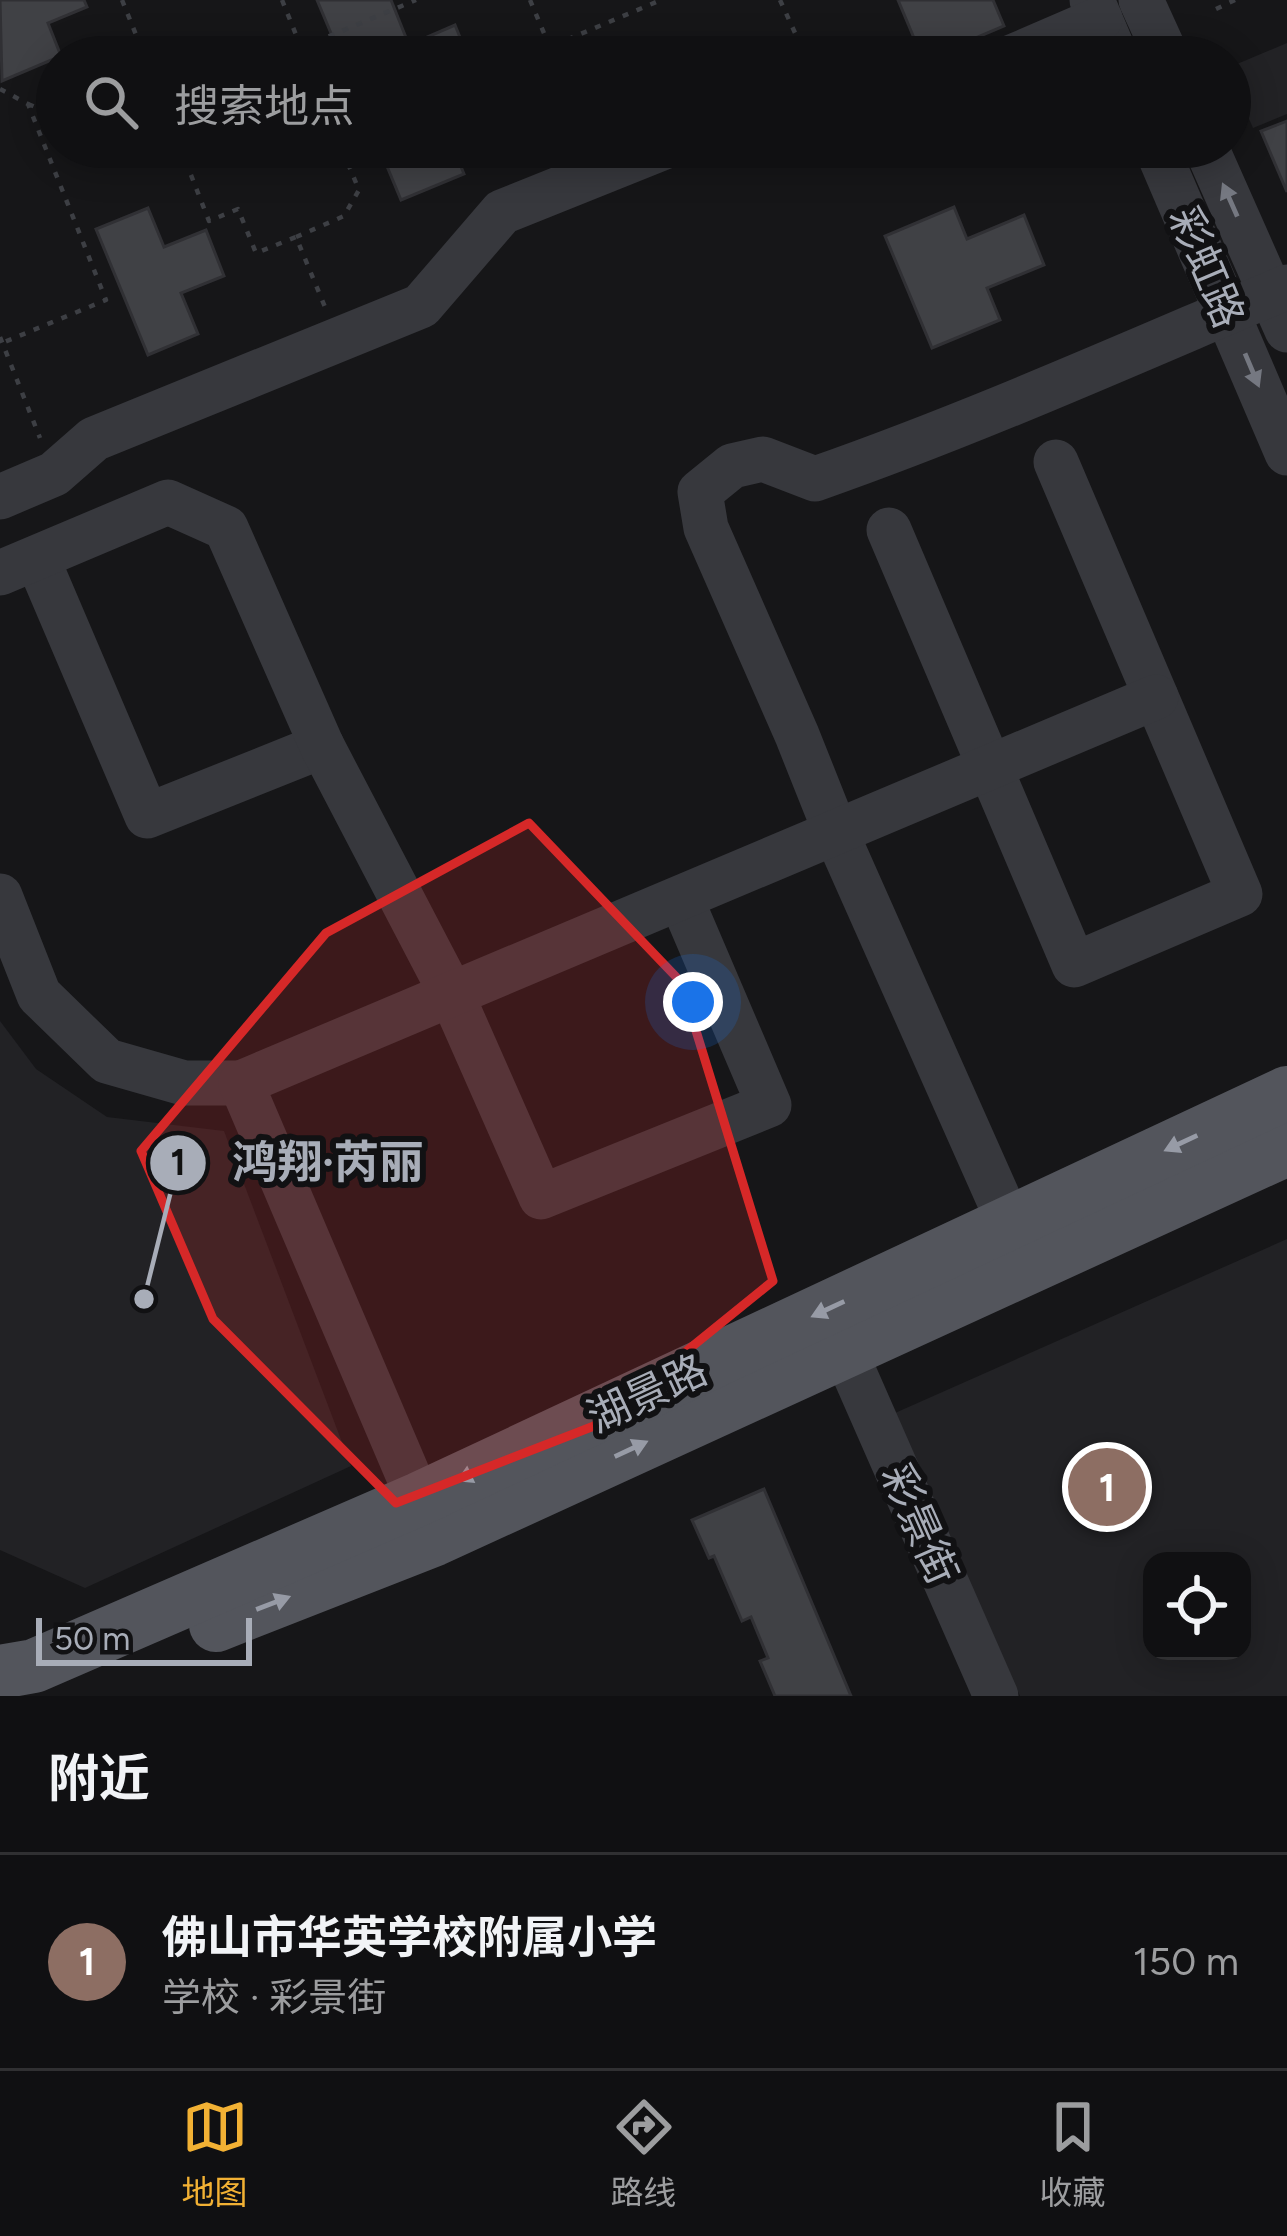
<!DOCTYPE html>
<html lang="zh">
<head>
<meta charset="utf-8">
<style>
  body { margin:0; font-family:Figtree,"Noto Sans SC",sans-serif; background:#19191b; color:#f1f3f6 }
  .controls { position:absolute; right:36px; bottom:36px; display:grid; overflow:hidden; border-radius:24px; box-shadow:0 6px 30px #0003 }
  .controls button { width:108px; height:108px; display:grid; place-items:center; padding:0; border:0; border-bottom:3px solid #303032; background:#101012; color:#f1f3f6; font:60px sans-serif }
  .scale { position:absolute; left:36px; bottom:30px; width:216px; box-sizing:border-box; padding-left:12px; border:6px solid #a8adb8; border-top:0; font-size:33px; line-height:42px; white-space:nowrap; color:#a8adb8; -webkit-text-stroke:9px #111113; paint-order:stroke }
  .you { position:absolute; left:693px; top:1002px; width:42px; height:42px; margin:-30px; border:9px solid #fff; border-radius:50%; background:#1a73e8; box-shadow:0 0 0 18px #1a73e833 }
  .badge { display:grid; place-items:center; width:78px; height:78px; border-radius:50%; background:#f2b134; color:#fff; font-size:39px; font-weight:700 }
  .pin { position:absolute; translate:-50% -50%; border:6px solid #fff; box-shadow:0 3px 12px #0006 }
  .list { margin:0; padding:0; list-style:none }
  h2 { display:flex; justify-content:space-between; align-items:center; height:156px; margin:0; padding:0 48px; font-size:51px }
  h2 small { font-size:39px; font-weight:400; color:#9c9d9f }
  .list li { display:grid; grid-template-columns:78px 1fr auto; gap:36px; align-items:center; box-sizing:border-box; height:216px; padding:0 48px; border-top:3px solid #303032 }
  .list b { display:block; font-size:45px; white-space:nowrap }
  .list p { margin:0; font-size:39px; white-space:nowrap; color:#9c9d9f }
  .list em { font-size:39px; font-style:normal; color:#9c9d9f }
  .icon { flex:none; width:66px; height:66px; fill:none; stroke:currentColor; stroke-width:2; stroke-linecap:round; stroke-linejoin:round }
  .map { position:relative; flex:none; width:1287px; height:1696px; overflow:hidden }
  .search { position:absolute; background:#101012; box-shadow:0 6px 30px #0003; left:36px; right:36px; top:36px; height:132px; display:flex; align-items:center; gap:30px; box-sizing:border-box; padding:0 42px; border-radius:66px; color:#9c9d9f; font-size:45px }
  .sheet { height:372px; background:#101012 }
  nav { display:flex; justify-content:space-around; align-items:center; box-sizing:border-box; height:168px; border-top:3px solid #303032; background:#101012; font-size:33px; color:#9c9d9f }
  nav a { display:grid; justify-items:center; gap:6px }
  nav .on { color:#f2b134 }
  .map>svg:first-child { display:block }
</style>
</head>
<body>
<div class="map">
<svg width="1287" height="1696" viewBox="0 0 1287 1696">
  <rect width="100%" height="100%" fill="#161618"/>
  <g fill="#222225" fill-rule="evenodd">
    <polygon points="1287,43 1287,114 1253,128 1230,76 1230,67"/>
    <polygon points="0,1021 36,1069 107,1117 224,1131 351,1466 85,1588 0,1550"/>
    <path d="M1287,1239V1696H1020L895,1413ZM1152,1561H1242V1651H1152Z"/>
  </g>
  <g fill="#404145" stroke="#303034" stroke-width="3">
    <polygon points="0,0 84,0 87,7 48,23 61,56 2,81"/>
    <polygon points="317,0 391,0 409,45 455,25 468,57 341,57"/>
    <polygon points="898,0 993,0 1004,26 931,57 922,57"/>
    <polygon points="1287,121 1287,192 1261,131"/>
    <polygon points="379,147 453,147 464,174 401,200"/>
    <polygon points="954,207 967,239 1024,215 1044,265 987,288 1000,320 932,348 885,236"/>
    <polygon points="148,208 164,247 206,230 224,276 181,293 198,334 148,355 96,229"/>
    <polygon points="764,1489 851,1696 775,1696 760,1661 768,1658 751,1617 742,1621 714,1556 709,1558 692,1520"/>
  </g>
  <g fill="none" stroke-linecap="round" stroke-linejoin="round">
    <g stroke="#3d3f44" stroke-width="4.5" stroke-dasharray="6 9" stroke-linecap="butt">
      <polyline points="122,0 145,57"/>
      <polyline points="282,0 305,57"/>
      <polyline points="530,0 554,57"/>
      <polyline points="780,0 806,57"/>
      <polyline points="1216,9 1235,0"/>
      <polyline points="301,48 416,0"/>
      <polyline points="526,57 661,0"/>
      <polyline points="0,89 28,104 106,300 2,343"/>
      <polyline points="28,104 57,116"/>
      <polyline points="180,147 209,221 238,209 256,253 296,237 325,307"/>
      <polyline points="296,237 344,216 359,190 341,147"/>
      <polyline points="0,337 40,438"/>
    </g>
    <g stroke="#37383d" stroke-width="45">
      <polyline points="1092,0 1116,57"/>
      <polyline points="1141,0 1167,57"/>
      <polyline points="1012,57 1100,19"/>
      <polyline points="1156,147 1287,453"/>
      <polyline points="1206,147 1287,330"/>
      <polyline points="0,497 54,474 94,439 421,306 502,212 664,147"/>
      <polyline points="889,530 1074,965 1240,894 1056,462"/>
      <polyline points="37,558 147,816 322,746"/>
      <polyline points="0,573 168,502 226,528 322,746 451,993 541,1197 769,1105 681,899"/>
      <polyline points="0,896 39,995 107,1061 184,1083 241,1083"/>
      <path d="M1023,1254L836,833L797,735L706,528L700,492L732,466L763,459L815,479C975,423 1131,353 1287,287"/>
      <polyline points="845,1352 996,1696"/>
      <polyline points="432,1531 241,1083 1156,697"/>
    </g>
    <g stroke="#53555c" stroke-width="54">
      <polyline points="216,1625 435,1539 1287,1149"/>
      <polyline points="0,1672 34,1666 419,1499 1287,1093"/>
    </g>
  </g>
  <defs><path id="oneway-solid" d="M-6-.8H1V-3.2L6.5 0L1 3.2V.8H-6Z" transform="scale(3)"/></defs>
  <g fill="#757881">
    <use href="#oneway-solid" transform="translate(1230 200) rotate(-114)"/>
    <use href="#oneway-solid" transform="translate(1252 370) rotate(67)"/>
  </g>
  <g fill="#979ba6">
    <use href="#oneway-solid" transform="translate(1181 1143) rotate(155)"/>
    <use href="#oneway-solid" transform="translate(828 1309) rotate(155)"/>
    <use href="#oneway-solid" transform="translate(631 1449) rotate(-25)"/>
    <use href="#oneway-solid" transform="translate(474 1473) rotate(155)"/>
    <use href="#oneway-solid" transform="translate(273 1603) rotate(-21)"/>
  </g>
  <path fill="#d62828" fill-opacity="0.2" stroke="#d62828" stroke-width="9" stroke-linejoin="round" d="M529,823L681,982L773,1281L594,1426L396,1503L213,1319L141,1151L326,933Z"/>
  <g text-anchor="middle" stroke-width="12" stroke-linejoin="round" paint-order="stroke">
    <g font-size="42" fill="#a8adb8" stroke="#111113">
      <text transform="translate(1207 267) rotate(67)" y="15">彩虹路</text>
      <text transform="translate(647 1393) rotate(-25)" y="15">湖景路</text>
      <text transform="translate(920 1524) rotate(66)" y="15">彩景街</text>
    </g>
  </g>
  <path fill="none" stroke="#a8adb8" stroke-width="4.5" d="M144 1299L178 1163"/>
  <g fill="#a8adb8" stroke="#111113" stroke-width="4.5">
    <circle cx="144" cy="1299" r="12"/>
    <circle cx="178" cy="1163" r="30"/>
  </g>
  <g font-size="36" text-anchor="middle" font-weight="bold" fill="#111">
    <text x="178" y="1175">1</text>
  </g>
  <g font-size="45" text-anchor="middle" font-weight="bold" fill="#a8adb8" stroke="#111113" stroke-width="12" stroke-linejoin="round" paint-order="stroke">
    <text x="328" y="1178">鸿翔·芮丽</text>
  </g>
</svg>
<div class="controls">
<button><svg class="icon" aria-label="locate" viewBox="0 0 24 24"><circle cx="12" cy="12" r="6"/><path d="M12 2v4M12 18v4M2 12h4M18 12h4"/></svg></button>
</div>
<div class="scale">50 m</div>
<div class="you"></div>
<div class="pin badge" style="left:1107px;top:1487px;background:#8d6e63">1</div>
<div class="search"><svg class="icon" aria-label="search" viewBox="0 0 24 24"><circle cx="10" cy="10" r="6"/><path d="M15 15l6 6"/></svg>搜索地点</div>
</div>
<section class="sheet">
<h2>附近<small></small></h2>
<ul class="list">
<li><span class="badge" style="background:#8d6e63">1</span><div><b>佛山市华英学校附属小学</b><p>学校 · 彩景街</p></div><em>150 m</em></li>
</ul>
</section>
<nav>
<a class="on"><svg class="icon" aria-label="map" viewBox="0 0 24 24"><path d="M3 6l6-2 6 2 6-2v14l-6 2-6-2-6 2zM9 4v14M15 6v14"/></svg>地图</a>
<a><svg class="icon" aria-label="directions" viewBox="0 0 24 24"><path d="M12 3l9 9-9 9-9-9zM9 14v-3h6M13 9l2 2-2 2"/></svg>路线</a>
<a><svg class="icon" aria-label="saved" viewBox="0 0 24 24"><path d="M7 4h10v16l-5-4-5 4z"/></svg>收藏</a>
</nav>
</body>
</html>
